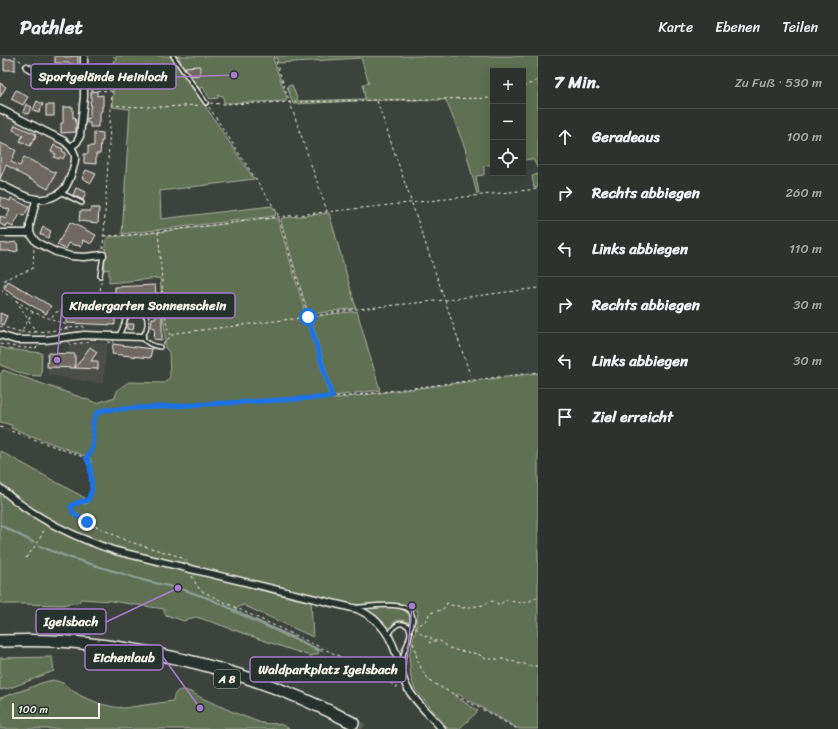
<!DOCTYPE html>
<html lang="de">
<head>
<meta charset="utf-8">
<style>
  body { margin:0; font-family:Sriracha,sans-serif; background:#353a36; color:#f1f3f6 }
  .controls { position:absolute; right:12px; top:12px; display:grid; overflow:hidden; border-radius:0px; box-shadow:0 4px 16px #0002 }
  .controls button { width:36px; height:36px; display:grid; place-items:center; padding:0; border:0; border-bottom:1px solid #484d4a; background:#2d322e; color:#f1f3f6; font:20px sans-serif }
  .scale { position:absolute; left:12px; bottom:10px; width:88px; box-sizing:border-box; padding-left:4px; border:2px solid #f4f1e8; border-top:0; font-size:11px; line-height:14px; white-space:nowrap; color:#f4f1e8; -webkit-text-stroke:3px #26332d; paint-order:stroke }
  .stop { position:absolute; width:12px; height:12px; margin:-9px; border:3px solid #1a73e8; border-radius:50%; background:#fff }
  .stop.end { background:#1a73e8; border-color:#fff; box-shadow:0 1px 4px #0008 }
  .list { margin:0; padding:0; list-style:none }
  h2 { display:flex; justify-content:space-between; align-items:center; height:52px; margin:0; padding:0 16px; font-size:17px }
  h2 small { font-size:13px; font-weight:400; color:#a7aaaa }
  .list li { display:grid; grid-template-columns:26px 1fr auto; gap:12px; align-items:center; box-sizing:border-box; height:56px; padding:0 16px; border-top:1px solid #484d4a }
  .list b { display:block; font-size:15px; white-space:nowrap }
  .list em { font-size:13px; font-style:normal; color:#a7aaaa }
  .icon { flex:none; width:22px; height:22px; fill:none; stroke:currentColor; stroke-width:2; stroke-linecap:round; stroke-linejoin:round }
  .map { position:relative; flex:none; width:538px; height:673px; overflow:hidden }
  header { display:flex; align-items:center; gap:24px; box-sizing:border-box; height:56px; padding:0 20px; background:#2d322e; border-bottom:1px solid #484d4a }
  header strong { font-size:19px }
  nav { display:flex; gap:22px; margin-inline-start:auto; font-size:14px }
  main { display:flex }
  aside { flex:1; background:#2d322e }
  .map>svg:first-child { display:block }
</style>
</head>
<body>
<header>
<strong>Pathlet</strong>
<nav><a>Karte</a><a>Ebenen</a><a>Teilen</a></nav>
</header>
<main>
<div class="map">
<svg width="538" height="673" viewBox="0 0 538 673">
  <rect width="100%" height="100%" fill="#3c433d"/>
  <filter id="ink" filterUnits="userSpaceOnUse"><feTurbulence type="fractalNoise" baseFrequency=".025" numOctaves="2"/><feDisplacementMap in="SourceGraphic" scale="8" xChannelSelector="R" yChannelSelector="G"/><feConvolveMatrix kernelMatrix="1 2 1 2 8 2 1 2 1" color-interpolation-filters="sRGB"/></filter>
  <g filter="url(#ink)">
    <g fill="#4c4e48">
      <polygon points="0,56 65,90 70,95 71,102 67,117 61,131 55,136 45,139 34,139 22,135 0,124"/>
      <polygon points="93,286 107,287 103,328 48,319 48,297 69,298 70,288"/>
    </g>
    <g fill="#617052" stroke="#aab09d">
      <polygon points="116,0 172,0 254,123 160,135 161,163 272,150 276,156 275,160 122,178 130,53 112,51"/>
      <polygon points="176,0 272,0 287,42 286,45 224,47 223,40 218,39 218,42 210,43 203,31 198,33 180,6 179,1"/>
      <polygon points="276,0 538,0 538,113 533,103 523,104 523,15 493,15 493,108 484,110 484,119 476,120 479,138 477,138 465,92 446,44 377,44 293,48 287,30 292,29 298,45 365,43 363,28 369,27 361,2 278,7"/>
      <polygon points="538,118 538,131 534,132 532,120"/>
      <polygon points="329,157 356,252 313,258 308,257 281,165 282,162"/>
      <polygon points="274,162 278,164 329,337 332,343 538,317 538,673 519,673 458,638 455,640 478,655 459,673 448,673 415,633 411,622 409,599 415,577 418,555 404,548 392,547 349,550 113,491 84,480 59,469 26,448 0,426 0,395 85,442 84,448 88,447 92,433 91,408 90,402 11,372 12,369 0,366 0,319 3,314 97,347 115,341 118,333 129,326 164,327 170,321 169,296 165,292 165,279 160,222 109,227 109,213 104,214 106,183 109,181 134,179"/>
      <path d="M357,255L380,334L334,340L332,337L311,263C318,258 347,257 357,255Z"/>
      <polygon points="0,291 7,293 42,297 41,320 26,319 0,309"/>
      <polygon points="0,435 94,490 122,500 166,509 257,533 311,545 313,581 243,549 232,555 318,595 319,597 315,599 310,600 262,584 212,566 196,561 188,563 184,565 166,559 164,556 164,553 111,545 81,543 78,547 70,547 63,549 24,548 3,548 0,546"/>
      <path d="M388,550C400,552 412,552 410,567L402,564L395,565L391,571L388,572L377,560L362,553V552Z"/>
      <polygon points="52,601 54,615 10,632 0,634 0,602"/>
      <path d="M53,624L63,627L70,633L81,640L101,648L114,651L124,652L173,645C174,640 175,634 182,634C189,634 196,639 202,642C218,649 234,657 251,663C254,664 258,666 262,667C273,669 279,665 289,673H0V642L29,632L41,627Z"/>
    </g>
    <g fill="none" stroke-linecap="round" stroke-linejoin="round">
      <g stroke="#8ea39e" stroke-width="2">
        <polyline points="0,469 33,486"/>
        <polyline points="39,490 68,501 146,525 178,532 208,542 322,595"/>
      </g>
    </g>
    <g fill="#706862" stroke="#f4f1e8">
      <polygon points="55,0 65,0 65,1 78,0 78,9 74,10 74,8 70,8 70,7 55,7"/>
      <rect x="4" y="3" width="11" height="11"/>
      <polygon points="200,10 200,19 190,20 185,11"/>
      <polygon points="0,27 6,31 0,41"/>
      <polygon points="16,34 28,41 23,49 11,43"/>
      <polygon points="97,35 97,40 103,39 103,50 102,50 102,55 100,56 100,66 98,66 98,71 90,71 90,67 87,67 87,62 90,62 90,51 91,51 90,45 91,45 91,36"/>
      <polygon points="37,45 43,48 39,57 33,54"/>
      <polygon points="26,48 32,51 28,58 23,56"/>
      <rect x="46" y="49" width="8" height="11"/>
      <polygon points="63,51 73,51 73,62 75,61 76,66 76,76 61,77 61,67 63,67"/>
      <polygon points="15,69 33,77 35,77 36,80 30,90 20,85 23,79 13,74"/>
      <polygon points="94,76 103,77 103,85 101,85 100,98 96,98 96,108 84,107 84,98 88,98 88,90 94,90"/>
      <polygon points="0,87 16,94 11,106 20,110 24,101 56,117 48,133 17,116 17,115 6,109 0,123"/>
      <polygon points="54,89 63,93 62,95 66,97 63,103 60,101 59,103 54,101 56,98 51,96"/>
      <polygon points="86,114 96,118 91,127 82,122"/>
      <polygon points="76,132 86,136 83,144 73,139"/>
      <polygon points="0,141 10,145 11,142 29,151 24,160 20,158 13,171 7,168 6,171 0,168 0,160 6,163 10,154 0,150"/>
      <polygon points="91,152 99,152 98,167 79,165 80,155 91,155"/>
      <polygon points="70,166 96,179 91,188 83,184 82,190 74,189 69,187 66,193 57,189"/>
      <polygon points="43,171 51,175 48,182 40,178"/>
      <polygon points="17,186 18,195 10,196 10,195 0,195 0,188"/>
      <polygon points="8,225 51,250 46,258 4,233"/>
      <polygon points="155,229 156,239 115,240 115,231"/>
      <polygon points="0,257 7,260 3,269 0,267"/>
      <polygon points="156,257 162,257 162,284 154,283 155,272 151,271 152,262 156,262"/>
      <polygon points="66,258 115,259 115,269 66,267"/>
      <polygon points="127,268 134,268 133,274 127,273"/>
      <polygon points="113,288 152,293 150,302 112,298"/>
      <polygon points="90,291 97,296 91,305 98,305 98,313 75,312"/>
      <polygon points="48,297 75,298 75,312 47,311"/>
    </g>
    <g fill="none" stroke-linecap="round" stroke-linejoin="round">
      <polyline stroke="#585d57" stroke-width="11" stroke-dasharray="11 5.5" stroke-linecap="butt" points="353,667 363,673"/>
      <defs>
        <g id="lane">
          <polyline points="173,0 206,47"/>
          <polyline points="61,135 64,138 82,147"/>
          <polyline points="100,220 103,199"/>
          <path d="M119,280C120,277 121,275 122,273C127,262 124,255 140,256C142,257 144,258 146,260C149,266 146,277 142,281C146,287 152,290 160,291"/>
          <path d="M357,553L359,551C375,550 425,541 410,573"/>
          <path d="M389,579C392,574 396,566 403,568C417,571 406,589 404,596C403,600 402,605 401,609"/>
        </g>
        <g id="street">
          <path d="M27,11C45,22 63,23 83,20"/>
          <path d="M0,53L64,85C69,90 74,93 75,100C76,107 69,126 65,132C60,138 51,143 43,143C30,145 12,134 0,128"/>
          <polyline points="71,91 77,86 80,80 84,41 84,0"/>
          <polyline points="36,144 30,169 30,177 36,186 56,196 70,200 84,201 103,199"/>
          <polyline points="0,177 30,177"/>
          <polyline points="0,279 16,284 45,284 84,279 142,281"/>
          <path d="M0,432C34,462 73,481 116,495L357,553C382,564 392,581 399,607C401,616 403,625 408,633C417,648 431,660 442,673"/>
        </g>
        <path id="highway" d="M0,585C30,584 61,584 91,588C182,598 272,624 353,667"/>
      </defs>
      <use href="#lane" stroke="#f4f1e8" stroke-width="6"/>
      <use href="#street" stroke="#f4f1e8" stroke-width="9"/>
      <use href="#highway" stroke="#f4f1e8" stroke-width="14"/>
      <g stroke="#f4f1e8" stroke-width="1" stroke-dasharray="3 3" stroke-linecap="butt">
        <polyline points="14,0 23,7"/>
        <polyline points="274,0 327,155"/>
        <polyline points="523,31 538,24"/>
        <polyline points="91,34 111,35"/>
        <polyline points="377,45 472,324"/>
        <polyline points="210,47 221,48 377,44 493,42"/>
        <path d="M111,49C141,52 171,51 201,49"/>
        <polyline points="209,51 277,156 332,341"/>
        <polyline points="158,176 160,197 163,241 167,271 171,279"/>
        <polyline points="104,180 129,179 279,161 538,133"/>
        <polyline points="103,193 114,0"/>
        <polyline points="101,238 112,243 146,241 142,248 150,254 150,258"/>
        <polyline points="146,241 157,240 157,237 163,235"/>
        <polyline points="126,242 129,248"/>
        <polyline points="16,244 36,276 49,275 83,270 84,272"/>
        <polyline points="94,246 112,243"/>
        <polyline points="33,256 2,235 5,228 5,223 32,213 33,211 34,192"/>
        <path d="M122,259L119,255C126,248 133,247 142,248"/>
        <polyline points="52,263 67,269 67,276"/>
        <polyline points="0,270 21,276"/>
        <polyline points="36,276 21,276 33,256 51,263 54,257 72,251 93,247 100,238 101,225"/>
        <polyline points="69,286 70,288 91,286"/>
        <polyline points="108,286 113,287 114,285"/>
        <polyline points="0,288 17,291 35,293 38,290"/>
        <polyline points="163,288 171,280 177,277 308,261 357,253 445,244 538,232"/>
        <polyline points="0,371 86,402 88,405 90,410 92,434 88,444 74,448 71,451 73,457 87,466 127,485 178,500 188,506"/>
        <path d="M86,402C96,395 92,379 93,368C93,364 95,361 96,358L103,354L322,342L349,340L538,316"/>
        <polyline points="26,502 38,486 45,472"/>
        <polyline points="192,520 196,528 200,534 226,547 337,599 360,611 382,621 396,631 399,632"/>
        <path d="M415,572L428,563L429,557C436,555 444,556 447,547L450,549L458,550L462,552L484,549L488,546L493,545L500,549L505,544C520,547 524,549 538,541"/>
        <polyline points="416,572 423,580 431,581 431,584 429,586 430,587 433,585 440,585 448,591 455,594 478,598 486,603 503,603 511,606 513,605 519,608 523,607 528,610 538,610"/>
        <polyline points="413,587 415,592 417,603 423,616 431,626 489,657 517,673"/>
      </g>
      <use href="#lane" stroke="#26332d" stroke-width="3"/>
      <use href="#street" stroke="#26332d" stroke-width="6"/>
      <use href="#highway" stroke="#26332d" stroke-width="11"/>
    </g>
  </g>
  <g fill="none" stroke-linecap="round" stroke-linejoin="round" filter="url(#ink)">
    <path stroke="#1a73e8" stroke-width="5" d="M87,466L73,457L71,451L74,448L88,444L92,434L90,410L88,405L86,402C96,394 92,379 93,368C94,364 95,361 96,358L103,354L332,341L308,261"/>
  </g>
  <g text-anchor="middle" stroke-width="3.5" stroke-linejoin="round" paint-order="stroke">
    <rect fill="#26332d" stroke="#b6b8b0" stroke-width="1" x="214" y="614" width="26" height="18" rx="3"/>
    <g font-size="11" font-weight="bold" fill="#f4f1e8">
      <text x="227" y="627">A 8</text>
    </g>
  </g>
  <path fill="none" stroke="#ab7bcf" stroke-width="1.5" d="M234 19L176 21M57 304L62 249M178 532L106 566M200 652L163 601M412 550L406 613"/>
  <g fill="#ab7bcf" stroke="#26332d" stroke-width="1.5">
    <circle cx="234" cy="19" r="4"/>
    <circle cx="57" cy="304" r="4"/>
    <circle cx="178" cy="532" r="4"/>
    <circle cx="200" cy="652" r="4"/>
    <circle cx="412" cy="550" r="4"/>
  </g>
  <g fill="#26332d" stroke="#ab7bcf" stroke-width="1.5">
    <rect x="31" y="8" width="145" height="25" rx="4"/>
    <rect x="62" y="237" width="173" height="25" rx="4"/>
    <rect x="36" y="553" width="70" height="25" rx="4"/>
    <rect x="85" y="589" width="78" height="25" rx="4"/>
    <rect x="250" y="601" width="156" height="25" rx="4"/>
  </g>
  <g font-size="13" text-anchor="middle" font-weight="bold" fill="#f4f1e8">
    <text x="103" y="25">Sportgelände Heinloch</text>
    <text x="148" y="254">Kindergarten Sonnenschein</text>
    <text x="71" y="570">Igelsbach</text>
    <text x="124" y="606">Eichenlaub</text>
    <text x="328" y="618">Waldparkplatz Igelsbach</text>
  </g>
</svg>
<div class="controls">
<button>+</button>
<button>−</button>
<button><svg class="icon" aria-label="locate" viewBox="0 0 24 24"><circle cx="12" cy="12" r="6"/><path d="M12 2v4M12 18v4M2 12h4M18 12h4"/></svg></button>
</div>
<div class="scale">100 m</div>
<div class="stop" style="left:308px;top:261px"></div>
<div class="stop end" style="left:87px;top:466px"></div>
</div>
<aside>
<h2>7 Min.<small>Zu Fuß · 530 m</small></h2>
<ul class="list">
<li><svg class="icon" aria-label="ahead" viewBox="0 0 24 24"><path d="M12 20V5M6 11l6-6 6 6"/></svg><div><b>Geradeaus</b></div><em>100 m</em></li>
<li><svg class="icon" aria-label="right" viewBox="0 0 24 24"><path d="M7 20v-9h11M14 6l5 5-5 5"/></svg><div><b>Rechts abbiegen</b></div><em>260 m</em></li>
<li><svg class="icon" aria-label="left" viewBox="0 0 24 24"><path d="M17 20v-9H6M10 6l-5 5 5 5"/></svg><div><b>Links abbiegen</b></div><em>110 m</em></li>
<li><svg class="icon" aria-label="right" viewBox="0 0 24 24"><path d="M7 20v-9h11M14 6l5 5-5 5"/></svg><div><b>Rechts abbiegen</b></div><em>30 m</em></li>
<li><svg class="icon" aria-label="left" viewBox="0 0 24 24"><path d="M17 20v-9H6M10 6l-5 5 5 5"/></svg><div><b>Links abbiegen</b></div><em>30 m</em></li>
<li><svg class="icon" aria-label="arrive" viewBox="0 0 24 24"><path d="M6 21V4h12l-3 4 3 4H6"/></svg><div><b>Ziel erreicht</b></div></li>
</ul>
</aside>
</main>
</body>
</html>
